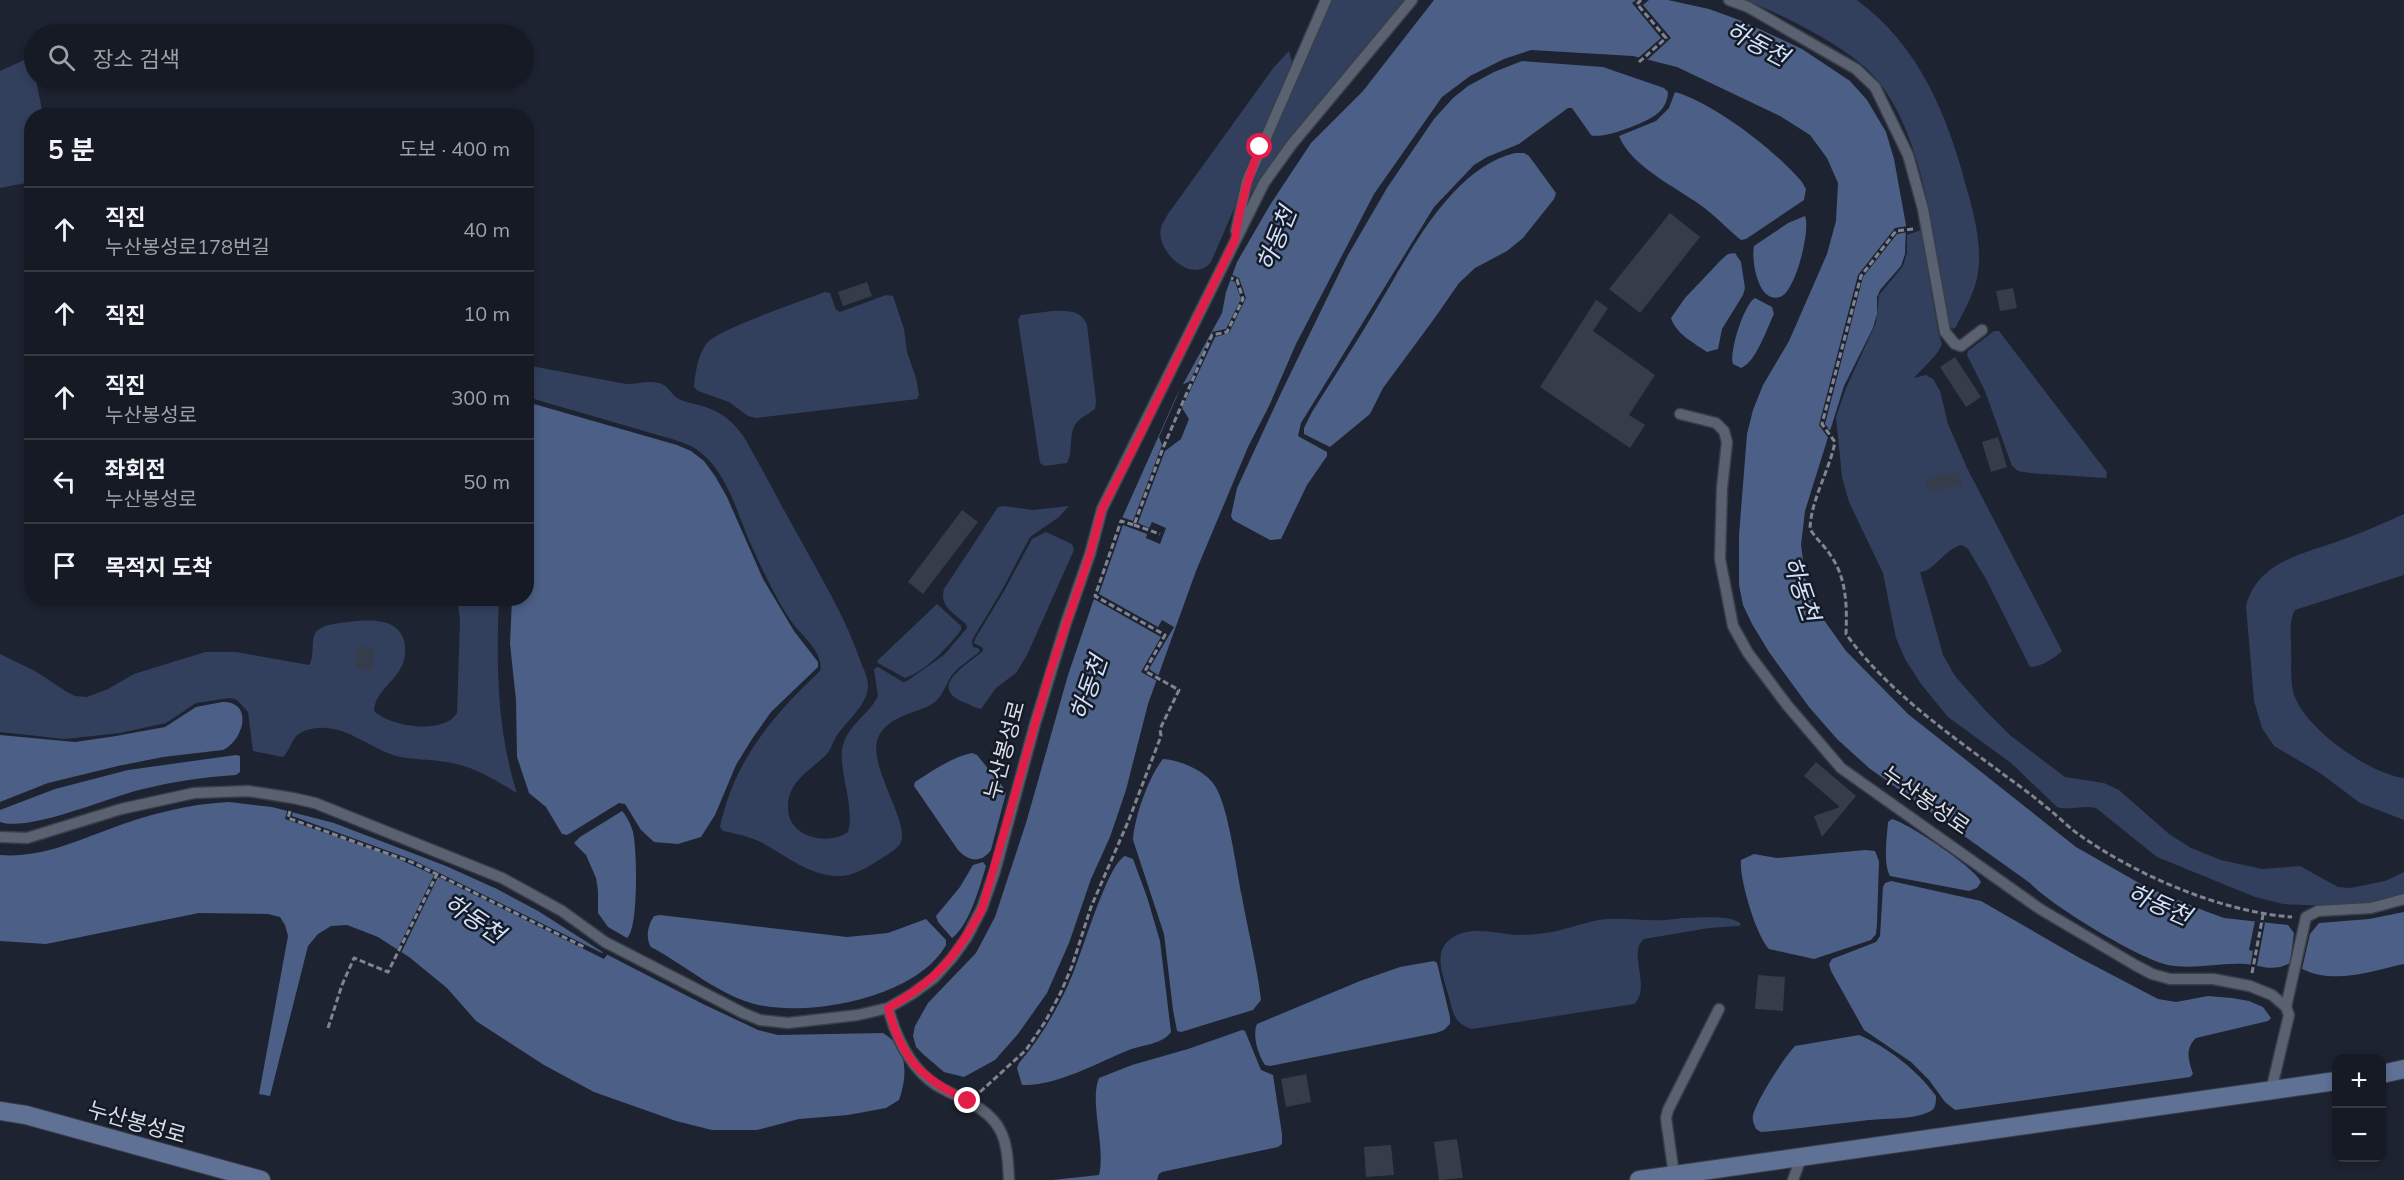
<!DOCTYPE html>
<html lang="ko">
<head>
<meta charset="utf-8">
<style>
  body { margin:0; font-family:Mulish,"Noto Sans KR",sans-serif; background:#1f232c; color:#f1f3f6 }
  .controls { position:absolute; right:18px; bottom:18px; display:grid; overflow:hidden; border-radius:12px; box-shadow:0 3px 9px #0003 }
  .controls button { width:54px; height:54px; display:grid; place-items:center; padding:0; border:0; border-bottom:2px solid #353841; background:#161a24; color:#f1f3f6; font:30px sans-serif }
  .stop { position:absolute; width:18px; height:18px; margin:-14px; border:4px solid #e11d48; border-radius:50%; background:#fff }
  .stop.end { background:#e11d48; border-color:#fff; box-shadow:0 2px 6px #0008 }
  .list { margin:0; padding:0; list-style:none }
  h2 { display:flex; justify-content:space-between; align-items:center; height:78px; margin:0; padding:0 24px; font-size:26px }
  h2 small { font-size:20px; font-weight:400; color:#9ea1a6 }
  .list li { display:grid; grid-template-columns:39px 1fr auto; gap:18px; align-items:center; box-sizing:border-box; height:84px; padding:0 24px; border-top:2px solid #353841 }
  .list b { display:block; font-size:22px; white-space:nowrap }
  .list p { margin:0; font-size:20px; white-space:nowrap; color:#9ea1a6 }
  .list em { font-size:20px; font-style:normal; color:#9ea1a6 }
  .icon { flex:none; width:33px; height:33px; fill:none; stroke:currentColor; stroke-width:2; stroke-linecap:round; stroke-linejoin:round }
  .map { position:relative; flex:none; width:2404px; height:1180px; overflow:hidden }
  .search { position:absolute; background:#161a24; box-shadow:0 3px 9px #0003; left:24px; top:24px; width:510px; height:66px; display:flex; align-items:center; gap:15px; box-sizing:border-box; padding:0 21px; border-radius:33px; color:#9ea1a6; font-size:22px }
  .panel { position:absolute; background:#161a24; box-shadow:0 3px 9px #0003; left:24px; top:108px; width:510px; height:498px; border-radius:24px }
  .map>svg:first-child { display:block }
</style>
</head>
<body>
<div class="map">
<svg width="2404" height="1180" viewBox="0 0 2404 1180">
  <rect width="100%" height="100%" fill="#1d2330"/>
  <g fill="#32405d">
    <polygon points="1331,0 1406,0 1246,199 1248,186"/>
    <path d="M1745,0H1857C1919,46 1947,114 1966,186C1974,213 1982,245 1978,272C1976,291 1964,310 1956,327L1952,329L1949,326C1935,250 1926,131 1871,73C1844,45 1781,14 1745,0Z"/>
    <path d="M1289,51L1292,62L1243,181L1234,209L1211,262C1192,286 1155,250 1161,228C1162,223 1166,218 1168,214L1274,67Z"/>
    <polygon points="24,60 33,65 43,115 32,116 31,182 0,188 0,71"/>
    <path d="M1921,230L1938,332L1942,344C1937,357 1923,367 1914,378L1926,375L1933,379L1940,391L1948,424L1968,470L2062,651C2055,658 2040,667 2030,667L1986,579L1968,549L1962,545C1945,548 1935,571 1920,572L1943,655L1955,676L1984,709L2011,736L2065,777L2104,783L2119,790L2169,834L2191,848L2221,860L2262,869L2300,866L2338,887L2350,888L2385,881L2404,872V893L2373,902L2330,906L2283,904L2255,897L2157,857L2096,808C2082,805 2070,811 2057,807L2011,763L1948,717L1921,684L1905,659L1896,638L1883,573L1849,502L1842,477L1836,417L1846,388L1876,323L1879,295L1903,266L1907,253V235Z"/>
    <path d="M825,292L830,293L836,310L840,312L886,295L893,296L904,329L907,352L916,378L919,395L917,399L756,418L748,416L729,402L698,391L694,387C695,374 698,354 707,343C717,330 804,300 825,292Z"/>
    <path d="M1052,311C1067,311 1081,309 1087,325L1096,401L1095,409C1090,413 1083,416 1078,421C1067,432 1074,450 1067,463L1045,466L1040,463L1018,320L1021,315Z"/>
    <polygon points="1994,331 1999,331 2096,458 2107,472 2106,478 2030,473 2018,471 2012,466 1985,391 1967,355 1968,351"/>
    <path d="M526,365L626,384C638,384 648,380 659,383C668,385 670,393 677,398C683,402 692,403 699,405C720,411 731,419 744,437C763,470 780,504 799,537C821,578 845,616 860,660C863,668 868,677 868,686C868,693 864,701 860,707C853,717 844,725 837,735C833,742 831,749 826,755C810,771 787,781 788,809C789,838 829,846 848,832C856,806 835,764 844,742C851,723 870,713 878,696L874,669L878,667L903,682L907,681L944,655L967,628L966,624C954,613 939,606 944,589L998,507L1004,506L1033,510L1069,506L1059,517L1030,537L1002,590L972,640L973,647L978,648L980,651C971,659 959,666 952,675C946,684 943,695 935,702C919,714 888,714 878,738C867,766 912,825 900,844C896,850 885,856 879,860C866,868 852,877 836,876C808,874 789,858 766,845C753,837 737,834 723,831L720,827C734,761 772,716 820,671C825,652 798,633 789,618C773,593 761,567 749,540C736,510 727,473 700,452C693,446 684,443 675,440L527,397Z"/>
    <path d="M2404,514V575L2295,610C2289,620 2291,635 2291,647C2292,662 2289,682 2295,697C2307,730 2370,774 2404,778V820L2360,803L2320,773L2274,746L2262,728L2254,701L2246,606C2258,560 2305,554 2344,539C2364,532 2384,523 2404,514Z"/>
    <path d="M1046,532L1072,544L1074,550L1027,655L1016,673L996,688L981,709C975,708 969,704 963,702C927,687 968,664 983,651V648L974,643L975,639L1004,591L1032,539Z"/>
    <path d="M457,599H499C496,663 497,732 517,793C495,780 472,765 446,762C429,759 413,760 396,756C367,747 343,722 311,729C290,733 294,746 283,757L253,751L248,712L237,700L230,698L196,703L166,723L120,733L65,739L0,732V654L35,671L67,692L75,696L87,697L108,689L134,674L205,652H236L309,665C316,655 309,637 318,630C326,624 339,623 349,622C377,618 412,620 404,660C399,680 375,690 374,711C390,727 444,735 457,713L460,620Z"/>
    <path d="M937,604L961,626V630C947,648 927,670 905,678L878,663L877,661Z"/>
    <path d="M1682,918C1696,918 1732,914 1741,924L1739,926L1709,928L1644,939C1627,953 1652,987 1634,1004L1472,1029C1454,1024 1453,1012 1448,994C1444,979 1434,955 1447,942C1466,923 1496,934 1518,935C1535,935 1552,933 1568,928C1581,925 1595,919 1609,919C1636,918 1654,923 1682,918Z"/>
  </g>
  <g fill="#4c5f86">
    <path d="M1434,0H1668L1709,9L1742,21L1802,49L1850,81L1867,100L1886,132L1894,159L1906,225L1905,254L1901,266L1880,290L1877,297V314L1873,328L1844,386L1805,511L1801,545L1806,583L1819,613L1846,651L1908,714L2076,847L2146,887L2205,911L2224,918L2288,925L2294,933L2290,963C2274,972 2263,966 2246,964C2220,962 2194,970 2168,965C2139,959 2050,905 2030,883L1869,768L1837,739L1809,707L1769,652L1752,624L1743,605L1739,585V535L1747,434L1753,410L1763,385L1789,341L1827,254L1836,221L1838,183L1827,158L1810,135L1780,116L1677,67L1633,56L1531,50L1504,59L1470,76L1442,97L1374,194L1296,344L1269,406L1248,447L1196,571L1148,704L1126,790L1110,837L1091,879L1069,943L1047,993L1018,1034L995,1060L964,1077L944,1072L924,1055L916,1047L913,1036L915,1026L928,1003L976,953L995,917L1026,823L1068,675L1119,525L1176,397L1222,313L1226,292L1237,262L1270,205L1311,143L1363,91Z"/>
    <path d="M1522,61L1603,67L1664,88L1668,92C1668,100 1664,108 1658,113C1649,122 1602,140 1591,135L1572,108H1568L1519,144L1487,157L1474,165L1434,207L1301,423L1298,436L1327,452V456L1307,485L1281,539L1270,540L1233,520L1231,516L1237,488L1281,393L1348,255L1387,188L1434,119L1453,98L1468,86L1494,72Z"/>
    <path d="M1675,92C1714,103 1776,151 1802,182L1806,189L1804,200L1746,239L1741,240C1727,229 1715,215 1699,204C1675,187 1630,165 1619,136L1656,121L1669,108Z"/>
    <path d="M1515,153H1524L1529,156L1556,193L1554,199L1523,238L1507,251L1475,268L1459,283L1434,319L1383,388L1370,414L1330,447L1304,434V428L1312,412C1333,378 1355,345 1375,311C1408,257 1449,169 1515,153Z"/>
    <path d="M1805,216C1811,230 1795,293 1780,297C1758,304 1751,260 1754,246L1788,223Z"/>
    <path d="M1735,253L1741,262L1745,288L1743,295L1722,329L1718,349L1707,352C1694,343 1676,334 1671,318L1685,298L1722,259L1728,254Z"/>
    <path d="M1755,298L1772,307L1774,314C1767,328 1756,362 1741,368L1733,364C1729,352 1744,304 1755,298Z"/>
    <polygon points="527,402 677,445 691,451 704,461 715,476 727,497 763,579 794,631 818,662 818,667 771,712 752,739 736,765 715,815 701,837 678,844 654,842 641,830 625,804 619,803 572,832 567,835 562,834 546,807 529,793 517,757 516,700 510,644 512,599 526,598"/>
    <path d="M222,702C254,701 244,740 223,750L163,757L118,766L48,783L0,802V735L75,742L116,736L165,727L196,707Z"/>
    <path d="M972,753L977,755L1003,787L1006,793L991,850C981,864 968,861 958,850L914,786L915,782C932,771 952,757 972,753Z"/>
    <path d="M236,755L240,756V772L236,775C203,777 171,782 139,790C107,798 29,832 0,822V810L55,789L128,770Z"/>
    <path d="M1163,759C1180,760 1206,771 1215,786C1229,808 1236,869 1242,897C1248,931 1257,966 1261,1000L1253,1010L1181,1032L1177,1031L1173,1010L1164,934L1133,840C1134,818 1149,776 1163,759Z"/>
    <path d="M229,802L272,807L334,823L446,866L497,889L538,911L604,953L703,1004L758,1030L778,1035L883,1033C908,1048 908,1075 899,1100L886,1108L848,1115L799,1119L757,1130H712L676,1121L594,1092L544,1065L476,1021L447,988L409,957L378,937L347,925L331,926L318,934L308,946L270,1096L259,1094L288,936L285,925L280,917L268,914L199,913L46,944L0,941V855C39,858 71,843 107,830C146,815 187,804 229,802Z"/>
    <path d="M622,811C627,816 631,825 633,832C637,848 639,929 627,938L608,927L598,913V891L596,878L586,855L574,843L580,837Z"/>
    <path d="M1892,819C1908,823 1977,869 1981,882L1977,888L1969,891L1890,876C1883,863 1887,837 1888,822Z"/>
    <path d="M1865,850L1875,851L1879,861L1877,924L1876,934L1871,940L1814,959L1769,949C1756,936 1739,878 1741,860L1754,854L1777,858Z"/>
    <path d="M1125,856L1133,859L1147,897L1160,941L1171,1032C1163,1044 1142,1045 1129,1050C1099,1062 1055,1087 1022,1085L1017,1068L1019,1063C1039,1040 1055,1013 1068,985C1080,962 1106,865 1125,856Z"/>
    <path d="M983,862L986,866C980,886 969,926 952,938L938,922L936,916L960,887L973,865Z"/>
    <path d="M1891,881L1981,901L2078,957L2158,999L2176,1002L2208,996L2232,998L2249,1001L2263,1007L2271,1018L2268,1021L2196,1038C2185,1049 2188,1059 2193,1074L2190,1077L1955,1110L1945,1102L1929,1080L1911,1062L1864,1030L1831,971L1829,964L1832,959L1876,942L1880,936L1883,887L1885,883Z"/>
    <path d="M2404,912V964C2370,971 2336,985 2302,969L2310,934L2319,923L2369,919Z"/>
    <path d="M660,915L847,937L888,933L926,919L946,940V945C917,998 805,1019 751,1003C715,992 683,964 651,947C645,938 648,925 654,916Z"/>
    <path d="M1434,961L1437,963L1450,1017V1024L1444,1030L1436,1033L1270,1066L1265,1065C1258,1055 1252,1035 1257,1024L1360,981L1400,967Z"/>
    <path d="M1242,1030L1245,1031L1261,1070L1273,1075L1282,1134V1144L1278,1147L1162,1172L1159,1174L1157,1180H1052L1099,1175C1106,1148 1089,1101 1099,1078L1132,1065L1188,1049Z"/>
    <path d="M1859,1035C1889,1048 1917,1070 1936,1096C1936,1103 1936,1109 1929,1112C1912,1120 1887,1118 1869,1120C1833,1124 1797,1129 1761,1132L1756,1129C1754,1124 1752,1121 1753,1115C1758,1098 1783,1059 1795,1046Z"/>
  </g>
  <g fill="#1d2330">
    <polygon points="1636,0 1649,0 1643,5 1671,38 1645,62 1636,60 1661,38 1632,3"/>
    <polygon points="1909,226 1908,232 1897,234 1863,277 1825,424 1831,432 1829,439 1819,425 1858,275 1895,228"/>
    <polygon points="1230,274 1239,278 1246,298 1229,333 1215,337 1182,408 1189,419 1181,439 1165,451 1138,523 1149,528 1152,522 1166,528 1160,544 1146,538 1147,534 1123,525 1099,594 1158,627 1162,620 1174,627 1149,669 1161,677 1159,682 1141,672 1161,637 1092,598 1121,517 1133,521 1162,445 1159,437 1182,385 1190,381 1212,332 1226,329 1241,299 1235,282 1228,279"/>
    <polygon points="288,808 293,809 292,816 413,860 602,953 605,950 609,952 604,959 438,877 400,955 396,952 434,875 394,857 285,819"/>
    <polygon points="2255,921 2265,923 2256,970 2250,968 2253,951 2249,950"/>
  </g>
  <g fill="#363d4a">
    <polygon points="1670,213 1700,237 1640,313 1609,289"/>
    <polygon points="867,282 872,296 843,306 838,292"/>
    <polygon points="2013,288 2017,308 2000,311 1996,291"/>
    <polygon points="1596,300 1608,308 1593,331 1655,375 1629,415 1645,425 1630,448 1540,387"/>
    <polygon points="1955,357 1981,397 1966,407 1940,367"/>
    <polygon points="1998,437 2007,467 1991,472 1982,442"/>
    <polygon points="1959,471 1962,485 1928,493 1925,479"/>
    <polygon points="962,510 978,522 923,594 908,582"/>
    <polygon points="357,646 374,648 372,670 355,668"/>
    <polygon points="1816,762 1856,796 1822,837 1814,816 1840,807 1804,776"/>
    <polygon points="1758,975 1785,977 1783,1011 1755,1009"/>
    <polygon points="1306,1074 1311,1102 1286,1107 1281,1079"/>
    <polygon points="1457,1139 1463,1178 1439,1180 1434,1142"/>
    <polygon points="1391,1145 1394,1175 1366,1177 1364,1147"/>
  </g>
  <g fill="none" stroke-linecap="round" stroke-linejoin="round">
    <defs>
      <g id="lane">
        <polyline points="1729,0 1748,7 1856,69 1875,87 1908,155 1923,209 1945,332 1955,344 1961,346 1982,330"/>
        <polyline points="1236,231 1247,181 1326,0"/>
        <polyline points="1680,414 1716,423 1724,431 1727,442 1722,488 1720,559 1733,626 1748,653 1787,705 1841,768 2040,909 2135,965 2152,974 2170,979 2213,979 2250,986 2272,995 2286,1007 2289,1015 2271,1091"/>
        <polyline points="0,837 27,838 121,809 194,793 248,791 293,798 315,803 502,878 562,911 605,942 743,1013 760,1020 788,1023 858,1015 888,1008 912,994 934,978 952,958 967,937 982,908 995,871 1035,724 1066,623 1090,554 1102,509 1264,183 1292,144 1412,0"/>
        <polyline points="2286,1007 2306,917 2318,911 2371,908 2404,899"/>
        <path d="M888,1008C896,1037 910,1068 936,1085C957,1098 988,1106 1000,1130C1008,1145 1008,1164 1009,1180"/>
        <polyline points="1674,1175 1666,1118 1668,1110 1719,1009"/>
        <polyline points="1793,1180 1801,1158"/>
      </g>
      <g id="secondary">
        <polyline points="2382,1074 2404,1069"/>
        <polyline points="0,1111 26,1115 261,1180"/>
        <polyline points="1639,1180 2336,1081"/>
      </g>
    </defs>
    <use href="#lane" stroke="#393f49" stroke-width="13"/>
    <use href="#secondary" stroke="#393f49" stroke-width="20"/>
    <g stroke="#7f848e" stroke-width="3" stroke-dasharray="6 3" stroke-linecap="butt">
      <polyline points="1639,62 1666,38 1637,4 1641,0"/>
      <path d="M1913,229L1896,231L1861,276L1822,424L1835,442C1829,472 1811,499 1810,529C1816,539 1825,546 1831,556C1847,579 1847,607 1846,634C1885,688 1942,729 1995,768C2012,781 2030,793 2046,807C2058,816 2069,828 2081,836C2138,876 2222,912 2292,917"/>
      <polyline points="1134,525 1160,534"/>
      <polyline points="290,811 288,818 414,863 586,948"/>
      <polyline points="2252,973 2263,915"/>
      <polyline points="328,1028 342,985 354,958 388,972 437,874"/>
      <polyline points="980,1092 1026,1050 1045,1022 1061,992 1072,966 1091,907 1128,822 1161,736 1160,729 1179,690 1145,671 1165,635 1095,596 1121,521 1134,525 1163,448 1212,335 1227,332 1243,299 1237,280 1231,278"/>
    </g>
    <use href="#lane" stroke="#5a6170" stroke-width="10"/>
    <use href="#secondary" stroke="#607196" stroke-width="18"/>
  </g>
  <g fill="none" stroke-linecap="round" stroke-linejoin="round">
    <path stroke="#e11d48" stroke-width="8" d="M968,1101C921,1078 902,1060 888,1008C937,980 956,957 982,909L1050,672L1090,554L1102,509L1134,447L1235,240C1239,207 1248,178 1260,147"/>
  </g>
  <g text-anchor="middle" stroke-width="5" stroke-linejoin="round" paint-order="stroke">
    <g font-size="22" fill="#d9dde6" stroke="#141a26">
      <text transform="translate(1004 750) rotate(-75)" y="8">누산봉성로</text>
      <text transform="translate(1926 800) rotate(35)" y="8">누산봉성로</text>
      <text transform="translate(137 1122) rotate(16)" y="8">누산봉성로</text>
    </g>
    <g font-size="24" font-style="italic" fill="#d3e0fa" stroke="#141a26">
      <text transform="translate(1757 44) rotate(28)" y="8">하동천</text>
      <text transform="translate(1277 239) rotate(-68)" y="8">하동천</text>
      <text transform="translate(1801 589) rotate(71)" y="8">하동천</text>
      <text transform="translate(1089 688) rotate(-71)" y="8">하동천</text>
      <text transform="translate(2159 905) rotate(24)" y="8">하동천</text>
      <text transform="translate(474 919) rotate(34)" y="8">하동천</text>
    </g>
  </g>
</svg>
<div class="controls">
<button>+</button>
<button>−</button>
</div>
<div class="stop" style="left:1260px;top:147px"></div>
<div class="stop end" style="left:968px;top:1101px"></div>
<div class="search"><svg class="icon" aria-label="search" viewBox="0 0 24 24"><circle cx="10" cy="10" r="6"/><path d="M15 15l6 6"/></svg>장소 검색</div>
<section class="panel">
<h2>5 분<small>도보 · 400 m</small></h2>
<ul class="list">
<li><svg class="icon" aria-label="ahead" viewBox="0 0 24 24"><path d="M12 20V5M6 11l6-6 6 6"/></svg><div><b>직진</b><p>누산봉성로178번길</p></div><em>40 m</em></li>
<li><svg class="icon" aria-label="ahead" viewBox="0 0 24 24"><path d="M12 20V5M6 11l6-6 6 6"/></svg><div><b>직진</b></div><em>10 m</em></li>
<li><svg class="icon" aria-label="ahead" viewBox="0 0 24 24"><path d="M12 20V5M6 11l6-6 6 6"/></svg><div><b>직진</b><p>누산봉성로</p></div><em>300 m</em></li>
<li><svg class="icon" aria-label="left" viewBox="0 0 24 24"><path d="M17 20v-9H6M10 6l-5 5 5 5"/></svg><div><b>좌회전</b><p>누산봉성로</p></div><em>50 m</em></li>
<li><svg class="icon" aria-label="arrive" viewBox="0 0 24 24"><path d="M6 21V4h12l-3 4 3 4H6"/></svg><div><b>목적지 도착</b></div></li>
</ul>
</section>
</div>
</body>
</html>
